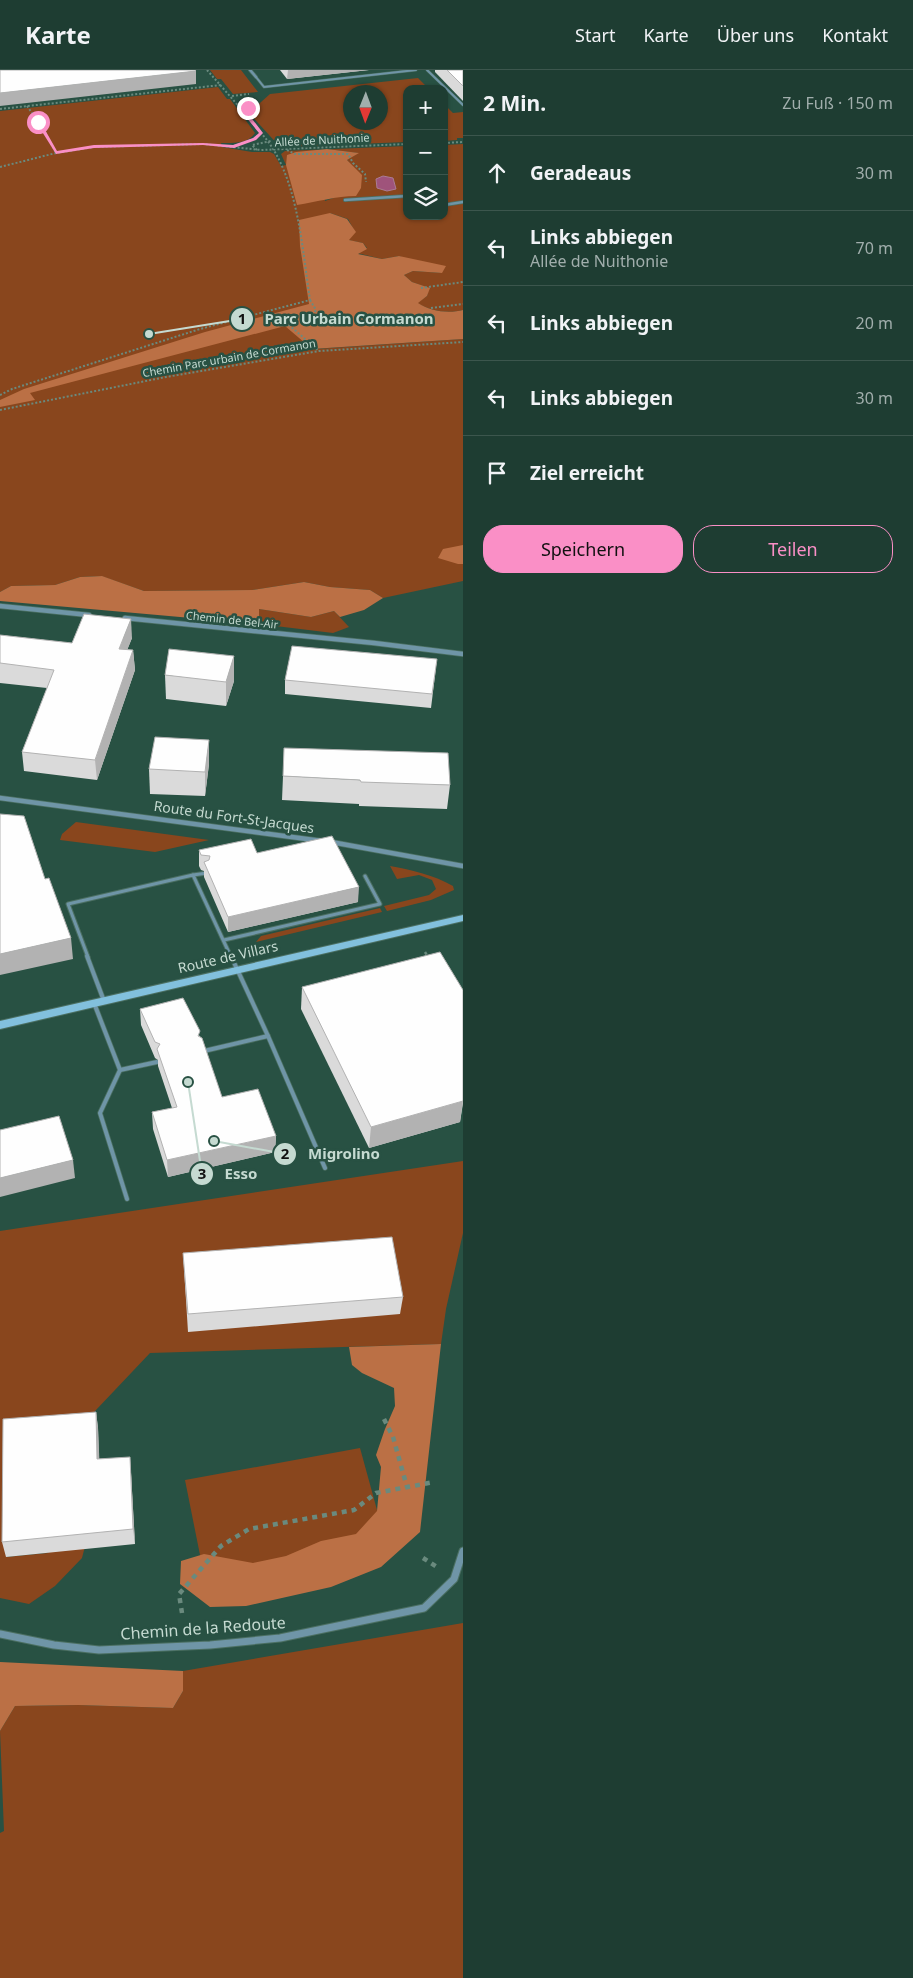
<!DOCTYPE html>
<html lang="de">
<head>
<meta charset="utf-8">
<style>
  body { margin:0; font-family:"Noto Sans",sans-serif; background:#2b483e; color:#f1f3f6 }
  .controls { position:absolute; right:15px; top:15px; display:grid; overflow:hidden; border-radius:10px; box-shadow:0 1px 4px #0004 }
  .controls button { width:45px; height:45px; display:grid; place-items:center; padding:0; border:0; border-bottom:1px solid #3c564d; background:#1e3d32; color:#f1f3f6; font:25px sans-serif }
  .compass { position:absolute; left:343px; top:15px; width:45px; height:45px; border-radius:50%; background:#1e3d32; box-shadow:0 1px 4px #0004; rotate:181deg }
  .stop { position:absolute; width:15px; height:15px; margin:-11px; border:4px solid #fa8fc6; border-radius:50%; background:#fff }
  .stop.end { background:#fa8fc6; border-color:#fff; box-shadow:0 1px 5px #0008 }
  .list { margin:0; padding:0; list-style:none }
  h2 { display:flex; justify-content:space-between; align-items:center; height:65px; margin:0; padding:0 20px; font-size:21px }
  h2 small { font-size:16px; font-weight:400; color:#a1aeac }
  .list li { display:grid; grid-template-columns:32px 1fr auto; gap:15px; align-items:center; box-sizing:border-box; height:75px; padding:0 20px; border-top:1px solid #3c564d }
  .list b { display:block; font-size:19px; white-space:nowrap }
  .list p { margin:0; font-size:16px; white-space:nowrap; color:#a1aeac }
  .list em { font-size:16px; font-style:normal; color:#a1aeac }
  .actions { display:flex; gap:10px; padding:15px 20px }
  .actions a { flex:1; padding:11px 0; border:1px solid #fa8fc6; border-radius:20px; text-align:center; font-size:18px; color:#fa8fc6 }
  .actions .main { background:#fa8fc6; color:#111 }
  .icon { flex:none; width:28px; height:28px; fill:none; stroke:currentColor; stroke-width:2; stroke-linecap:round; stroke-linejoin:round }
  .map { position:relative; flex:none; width:463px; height:1908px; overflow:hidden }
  header { display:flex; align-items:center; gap:30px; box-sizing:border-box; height:70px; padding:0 25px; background:#1e3d32; border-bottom:1px solid #3c564d }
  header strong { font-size:24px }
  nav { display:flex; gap:28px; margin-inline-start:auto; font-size:18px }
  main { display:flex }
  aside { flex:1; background:#1e3d32 }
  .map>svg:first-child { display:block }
</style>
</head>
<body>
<header>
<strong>Karte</strong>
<nav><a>Start</a><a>Karte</a><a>Über uns</a><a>Kontakt</a></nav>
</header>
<main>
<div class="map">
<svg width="463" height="1908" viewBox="0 0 463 1908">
  <rect width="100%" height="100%" fill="#285143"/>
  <g fill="#89461d" fill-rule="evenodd">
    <polygon points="210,0 241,0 258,22 233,24 221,9 217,9"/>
    <path d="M418,8L429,19H407V72L280,77L250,44L252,40L270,24ZM350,22H380V52H350Z"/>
    <path d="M218,17L227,29H230L255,63C248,74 233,73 221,73L222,77L252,82H270L274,84L281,96L286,95L281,84L285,81L407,76V146H444V75L463,74V240C448,244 431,241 417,233L427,226L429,218L412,212L404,205L413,201L442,203L399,186L382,189L357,183L367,178L363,173L348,170L355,162L348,149L330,143L316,279L463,269V511L383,528L370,520L330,517L304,512L252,520L144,521L101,506L80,507L55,515L11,516L0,522V41ZM327,79L358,83L347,90L352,96L356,126H339L325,131L316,80Z"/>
    <polygon points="444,34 453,43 463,42 463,68 457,68 457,70 444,71"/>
    <polygon points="259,539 311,547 334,541 349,557 333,563 259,554"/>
    <polygon points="76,752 209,770 155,782 60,770 62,764"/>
    <path d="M390,796C412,800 434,805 453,816L454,820L431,830L387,841L384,836L429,825L436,819L432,810L419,805L397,809Z"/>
    <polygon points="380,838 382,842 256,872 261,866"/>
    <polygon points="463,1091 463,1163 446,1239 441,1274 150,1283 78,1359 6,1487 48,1483 48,1457 91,1453 82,1488 55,1516 29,1534 0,1528 0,1161"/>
    <polygon points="360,1378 385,1469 204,1505 185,1410"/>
    <polygon points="463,1553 463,1908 0,1908 0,1763 4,1761 0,1661 15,1636 78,1635 173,1638 183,1621 183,1601"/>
  </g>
  <g fill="#bb7045">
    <path d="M327,79L359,83L347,90L362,105L361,118L356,126C336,126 317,132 297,135L286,95L287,85L296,82Z"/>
    <path d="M330,143L347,149L356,162L349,170L363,173L367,179L358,184L382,189L399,186L446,196L442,203L413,201L404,205L412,212L430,218L427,226L418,233C430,241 448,244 463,240V269L312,279L285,256L30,323L35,330L0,337V330L24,319L205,262L309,234L300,176L299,150Z"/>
    <polygon points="463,475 463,494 458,494 438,488 443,479"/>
    <polygon points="102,506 144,521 252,520 304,512 330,517 370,520 383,528 364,540 340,547 334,541 311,547 259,539 259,554 0,531 0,522 11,516 55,515 80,507"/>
    <polygon points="441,1274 420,1462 381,1497 331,1517 246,1536 210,1537 180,1514 181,1491 204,1484 253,1493 286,1486 321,1471 356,1464 377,1441 381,1397 376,1385 385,1359 395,1336 394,1318 362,1303 352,1295 349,1277"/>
    <polygon points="0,1592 183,1601 183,1621 173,1638 78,1635 15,1636 0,1661"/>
  </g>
  <polygon fill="#9f537b" stroke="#aa7c95" points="383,106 393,108 396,119 387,121 377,118 376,109"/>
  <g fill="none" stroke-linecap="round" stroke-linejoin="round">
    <defs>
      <g id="service-far2">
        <polyline points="427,0 463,35"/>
        <polyline points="256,7 264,17 416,0"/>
      </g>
      <g id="service-far1">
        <polyline points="193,805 207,803"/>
        <polyline points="224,870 380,834 365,806"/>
        <polyline points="88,887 68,834 193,805 231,887"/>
      </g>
      <g id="service">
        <polyline points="87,886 104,931"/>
        <polyline points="231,886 268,966 325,1098"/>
        <polyline points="94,933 120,1000 100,1043 127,1129"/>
        <polyline points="204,981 268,966"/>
        <polyline points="120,1000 157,992"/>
      </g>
      <g id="minor-far2">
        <polyline points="250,0 256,7"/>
        <polyline points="345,130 407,126"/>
        <polyline points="444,135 463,132"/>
      </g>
      <g id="minor-far1">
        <polyline points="0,536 89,545"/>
        <polyline points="125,548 374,573 463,584"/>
        <polyline points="0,728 322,771"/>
        <polyline points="331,772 463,796"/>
      </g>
      <polyline id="minor" points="0,1564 54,1575 99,1580 210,1575 280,1568 424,1538 454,1509 463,1481"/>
      <polygon id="secondary" points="463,845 463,851 0,959 0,951"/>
    </defs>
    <use href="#service-far2" stroke="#4b6f62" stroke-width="3"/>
    <use href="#service-far1" stroke="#4b6f62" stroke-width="5"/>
    <use href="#service" stroke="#4b6f62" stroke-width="5.5"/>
    <use href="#minor-far2" stroke="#4b6f62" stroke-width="4"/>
    <use href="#minor-far1" stroke="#4b6f62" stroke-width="6"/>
    <use href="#minor" stroke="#4b6f62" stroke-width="9"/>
    <use href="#secondary" stroke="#4b6f62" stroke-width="2"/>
    <g stroke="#6a8a7e" stroke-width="2" stroke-dasharray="2 2" stroke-linecap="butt">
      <polyline points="207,0 243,41"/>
      <polyline points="232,26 249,24"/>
      <polyline points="27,36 44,60 56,83"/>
      <polyline points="0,39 221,15"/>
      <polyline points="444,73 463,72"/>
      <polyline points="234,76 254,69 261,63 243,41 254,32"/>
      <polyline points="257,80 252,75 271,71"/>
      <polyline points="287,80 295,84 348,84 353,93 365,104 366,112"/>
      <polyline points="0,97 56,83 94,77 203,74 261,80 407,74"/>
      <polyline points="421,218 463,212"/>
      <polyline points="310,230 316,240 314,243 293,249 289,255 319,281"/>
      <polyline points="431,238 463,234"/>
      <path d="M0,325L12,319L200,259L310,230C302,178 298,103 261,63"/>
      <polyline points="0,340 166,307 319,281 463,272"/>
    </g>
    <polyline stroke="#6a8a7e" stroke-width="2.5" stroke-dasharray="3 3" stroke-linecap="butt" points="425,882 428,887"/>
    <polyline stroke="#6a8a7e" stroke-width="3" stroke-dasharray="4 4" stroke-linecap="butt" points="427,886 429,889"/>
    <g stroke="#6a8a7e" stroke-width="4.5" stroke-dasharray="5 5" stroke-linecap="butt">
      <polyline points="384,1349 393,1367 407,1417"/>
      <polyline points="423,1488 437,1497"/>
      <polyline points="182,1543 179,1524 221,1476 249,1459 354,1440 376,1423 434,1412"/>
    </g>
    <use href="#service-far2" stroke="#6f95a7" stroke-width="2"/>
    <use href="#service-far1" stroke="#6f95a7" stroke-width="3"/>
    <use href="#service" stroke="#6f95a7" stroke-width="4"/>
    <use href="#minor-far2" stroke="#6f95a7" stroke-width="2.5"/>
    <use href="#minor-far1" stroke="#6f95a7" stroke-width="4.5"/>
    <use href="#minor" stroke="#6f95a7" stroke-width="7"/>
    <use href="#secondary" fill="#82c0dd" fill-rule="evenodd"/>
  </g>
  <g fill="#dadada">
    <polygon points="280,0 369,0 287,9"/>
    <polygon points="435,0 463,0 463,31 435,2"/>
    <polygon points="0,565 72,573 132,568 127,580 133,580 135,600 97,710 24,701 22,682 47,618 0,613"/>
    <polygon points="437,589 431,638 285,624 285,610"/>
    <polygon points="165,605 234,611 226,636 166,629"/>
    <polygon points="209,694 205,726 150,724 149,699"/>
    <polygon points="283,706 450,715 447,739 359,736 359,734 282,730"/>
    <polygon points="199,780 257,783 358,832 228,862 204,807 204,801 201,800 199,796"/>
    <polygon points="302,917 463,920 463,1033 460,1052 369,1078 301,939"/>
    <polygon points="140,939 200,966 222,1027 276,1066 275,1082 168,1107 153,1059 152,1042 172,1038 158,996 158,990 155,988 141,955"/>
    <polygon points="183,1183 403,1227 400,1244 188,1262"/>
    <polygon points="96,1342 98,1358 99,1389 131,1403 135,1474 6,1487 2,1472"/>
  </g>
  <g fill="#b2b2b2">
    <polygon points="288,0 369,0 287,9"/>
    <polygon points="196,1 196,14 0,36 0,23"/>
    <polygon points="131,549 132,568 120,598 119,579"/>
    <polygon points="133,580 135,600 97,710 95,690"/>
    <polygon points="234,586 234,611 226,636 226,612"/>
    <polygon points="209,670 209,694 205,726 205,702"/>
    <polygon points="359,817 358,832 228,862 228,847"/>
    <polygon points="71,868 73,889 0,905 0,884"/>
    <polygon points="463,1031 460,1052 369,1078 371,1057"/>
    <polygon points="276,1066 275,1082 168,1107 167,1090"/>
    <polygon points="73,1090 75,1108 0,1127 0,1108"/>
    <polygon points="96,1342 98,1358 100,1405 97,1389"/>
    <polygon points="130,1387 131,1403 135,1474 133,1459"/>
  </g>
  <g fill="#fefefe" stroke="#b2b2b2">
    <polygon points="0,0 195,0 196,1 0,23"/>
    <polygon points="447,0 463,0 463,16"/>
    <polygon points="84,544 131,549 119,579 133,580 95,690 22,682 54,600 0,593 0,565 72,573"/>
    <polygon points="292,576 437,589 432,624 285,610"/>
    <polygon points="169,579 234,586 226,612 165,605"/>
    <polygon points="155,667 209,670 205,702 149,699"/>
    <polygon points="284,678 448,683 450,715 361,712 360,710 283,706"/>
    <polygon points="0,744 24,746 45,809 49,808 71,868 0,884"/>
    <polygon points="332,766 359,817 228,847 204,792 209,790 210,786 201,785 199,780 251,769 257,783"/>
    <polygon points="440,882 463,920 463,1031 371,1057 302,917"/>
    <polygon points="183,928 200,961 198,966 202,968 222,1027 258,1019 276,1066 167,1090 152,1042 177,1037 157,979 160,974 155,972 140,939"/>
    <polygon points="59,1046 73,1090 0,1108 0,1060"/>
    <polygon points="392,1167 403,1227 188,1244 183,1183"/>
    <polygon points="96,1342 97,1389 130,1387 133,1459 2,1472 3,1349"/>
  </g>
  <polygon fill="#fa8fc6" points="247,37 250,38 246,41 263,63 256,70 234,78 203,75 94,78 56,84 36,52 40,51 57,81 94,75 203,73 233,75 253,68 259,63 241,41"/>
  <g text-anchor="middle" stroke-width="5" stroke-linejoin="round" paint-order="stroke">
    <g font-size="11" fill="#c5dad1" stroke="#285143">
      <text transform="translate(322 70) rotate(-3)" y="4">Allée de Nuithonie</text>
      <text transform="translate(229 288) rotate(-10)" y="4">Chemin Parc urbain de Cormanon</text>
      <text transform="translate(232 550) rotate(6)" y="4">Chemin de Bel-Air</text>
    </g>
    <g font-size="14" fill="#c5dad1" stroke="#285143">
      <text transform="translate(234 747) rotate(8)" y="5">Route du Fort-St-Jacques</text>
      <text transform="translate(228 887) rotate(-13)" y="5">Route de Villars</text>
    </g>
    <g font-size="16" fill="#c5dad1" stroke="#285143">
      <text transform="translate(203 1558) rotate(-4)" y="6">Chemin de la Redoute</text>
    </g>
  </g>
  <path fill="none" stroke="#c5dad1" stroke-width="2" d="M149 264L242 249M214 1071L285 1084M188 1012L202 1104"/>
  <g fill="#c5dad1" stroke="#285143" stroke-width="2">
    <circle cx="149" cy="264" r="5"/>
    <circle cx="214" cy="1071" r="5"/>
    <circle cx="188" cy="1012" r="5"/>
    <circle cx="242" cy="249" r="12"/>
    <circle cx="285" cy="1084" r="12"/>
    <circle cx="202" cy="1104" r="12"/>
  </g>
  <g font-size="15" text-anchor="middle" font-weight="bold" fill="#111">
    <text x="242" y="254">1</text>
    <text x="285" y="1089">2</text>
    <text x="202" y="1109">3</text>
  </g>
  <g font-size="15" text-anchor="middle" font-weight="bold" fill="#c5dad1" stroke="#285143" stroke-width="5" stroke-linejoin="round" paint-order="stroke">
    <text x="349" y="254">Parc Urbain Cormanon</text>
    <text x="344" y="1089">Migrolino</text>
    <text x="241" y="1109">Esso</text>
  </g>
</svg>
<div class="controls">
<button>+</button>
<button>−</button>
<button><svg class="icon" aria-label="layers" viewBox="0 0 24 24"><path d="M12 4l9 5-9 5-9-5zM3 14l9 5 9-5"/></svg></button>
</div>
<svg class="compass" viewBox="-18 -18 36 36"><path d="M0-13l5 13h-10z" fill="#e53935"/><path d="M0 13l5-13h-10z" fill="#a1aeac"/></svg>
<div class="stop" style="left:38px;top:52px"></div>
<div class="stop end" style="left:248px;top:38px"></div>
</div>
<aside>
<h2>2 Min.<small>Zu Fuß · 150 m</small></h2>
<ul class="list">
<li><svg class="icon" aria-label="ahead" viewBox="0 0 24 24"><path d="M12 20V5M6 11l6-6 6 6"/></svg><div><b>Geradeaus</b></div><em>30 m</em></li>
<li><svg class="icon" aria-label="left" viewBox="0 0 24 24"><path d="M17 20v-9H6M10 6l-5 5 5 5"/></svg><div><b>Links abbiegen</b><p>Allée de Nuithonie</p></div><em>70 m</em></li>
<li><svg class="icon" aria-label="left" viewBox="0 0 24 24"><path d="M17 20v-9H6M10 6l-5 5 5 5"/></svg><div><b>Links abbiegen</b></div><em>20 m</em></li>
<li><svg class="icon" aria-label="left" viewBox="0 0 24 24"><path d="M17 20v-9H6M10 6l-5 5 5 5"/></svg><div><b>Links abbiegen</b></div><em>30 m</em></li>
<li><svg class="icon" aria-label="arrive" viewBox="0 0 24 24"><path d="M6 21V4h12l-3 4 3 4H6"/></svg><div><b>Ziel erreicht</b></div></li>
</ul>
<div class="actions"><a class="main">Speichern</a><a>Teilen</a></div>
</aside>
</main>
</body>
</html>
